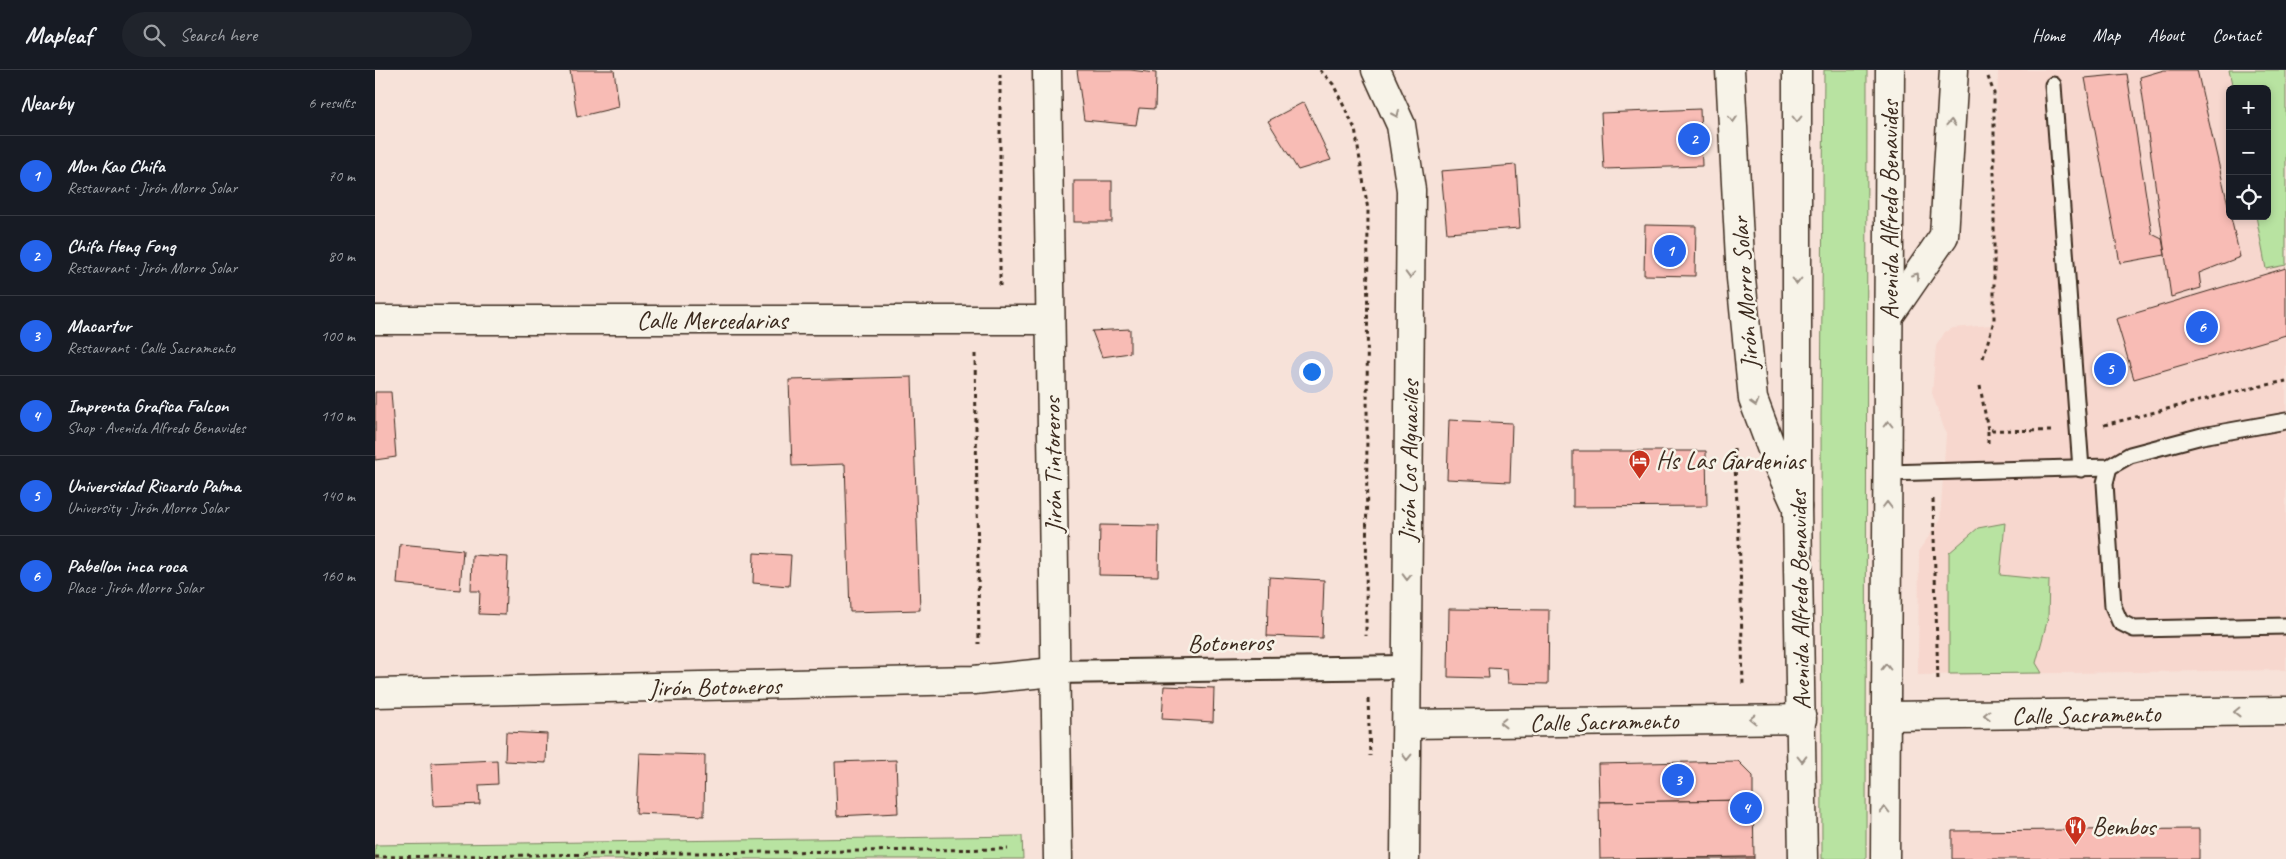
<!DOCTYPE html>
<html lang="en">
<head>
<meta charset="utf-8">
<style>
  body { margin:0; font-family:Caveat,sans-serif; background:#20242c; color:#f1f3f6 }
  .controls { position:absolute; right:15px; top:15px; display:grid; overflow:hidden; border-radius:8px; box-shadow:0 2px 8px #0003 }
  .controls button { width:45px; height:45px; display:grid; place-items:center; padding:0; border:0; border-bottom:1px solid #363941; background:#171b24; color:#f1f3f6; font:25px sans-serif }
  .you { position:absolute; left:936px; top:301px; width:18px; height:18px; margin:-12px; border:4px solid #fff; border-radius:50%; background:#1a73e8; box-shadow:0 0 0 8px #1a73e833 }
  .badge { display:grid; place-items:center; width:32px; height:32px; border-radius:50%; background:#2563eb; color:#fff; font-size:16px; font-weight:700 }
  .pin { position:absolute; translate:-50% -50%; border:2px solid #fff; box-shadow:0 1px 5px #0006 }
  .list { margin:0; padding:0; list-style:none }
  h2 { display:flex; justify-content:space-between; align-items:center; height:65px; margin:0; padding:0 20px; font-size:21px }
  h2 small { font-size:16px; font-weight:400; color:#9ea1a6 }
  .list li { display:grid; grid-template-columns:32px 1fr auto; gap:15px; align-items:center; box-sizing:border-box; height:80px; padding:0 20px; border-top:1px solid #363941 }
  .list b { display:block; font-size:19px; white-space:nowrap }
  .list p { margin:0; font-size:16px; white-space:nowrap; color:#9ea1a6 }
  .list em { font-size:16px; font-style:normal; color:#9ea1a6 }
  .icon { flex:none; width:28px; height:28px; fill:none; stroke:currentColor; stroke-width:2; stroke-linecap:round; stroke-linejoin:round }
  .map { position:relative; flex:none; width:1911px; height:789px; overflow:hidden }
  header { display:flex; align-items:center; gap:30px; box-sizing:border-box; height:70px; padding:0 25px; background:#171b24; border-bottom:1px solid #363941 }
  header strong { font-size:24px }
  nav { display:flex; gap:28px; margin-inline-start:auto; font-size:18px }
  .search { width:350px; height:45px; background:#20242c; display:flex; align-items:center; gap:12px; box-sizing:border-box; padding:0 18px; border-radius:28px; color:#9ea1a6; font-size:19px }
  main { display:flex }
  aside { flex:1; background:#171b24 }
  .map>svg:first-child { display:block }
</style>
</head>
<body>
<header>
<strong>Mapleaf</strong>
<div class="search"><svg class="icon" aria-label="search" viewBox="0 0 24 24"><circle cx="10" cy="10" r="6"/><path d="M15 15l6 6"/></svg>Search here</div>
<nav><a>Home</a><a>Map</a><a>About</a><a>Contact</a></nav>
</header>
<main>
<aside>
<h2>Nearby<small>6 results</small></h2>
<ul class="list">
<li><span class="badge">1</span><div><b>Mon Kao Chifa</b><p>Restaurant · Jirón Morro Solar</p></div><em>70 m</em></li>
<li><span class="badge">2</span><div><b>Chifa Heng Fong</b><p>Restaurant · Jirón Morro Solar</p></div><em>80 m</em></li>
<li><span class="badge">3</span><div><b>Macartur</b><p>Restaurant · Calle Sacramento</p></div><em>100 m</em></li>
<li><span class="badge">4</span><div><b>Imprenta Grafica Falcon</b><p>Shop · Avenida Alfredo Benavides</p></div><em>110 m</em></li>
<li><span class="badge">5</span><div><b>Universidad Ricardo Palma</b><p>University · Jirón Morro Solar</p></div><em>140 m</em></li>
<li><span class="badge">6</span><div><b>Pabellon inca roca</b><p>Place · Jirón Morro Solar</p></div><em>160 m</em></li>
</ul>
</aside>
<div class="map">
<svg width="1911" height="789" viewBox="0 0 1911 789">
  <rect width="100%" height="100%" fill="#f7e2d9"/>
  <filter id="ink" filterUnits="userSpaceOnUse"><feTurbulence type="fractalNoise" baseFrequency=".02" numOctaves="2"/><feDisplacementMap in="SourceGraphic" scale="10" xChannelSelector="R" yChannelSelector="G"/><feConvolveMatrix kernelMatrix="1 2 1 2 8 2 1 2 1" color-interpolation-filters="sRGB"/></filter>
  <g filter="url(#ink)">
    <path fill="#f7d7ce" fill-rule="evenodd" d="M1623,0H1911V600L1543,605L1544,480L1565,451L1571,364L1557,323L1561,276L1570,262L1578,258L1616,255ZM1855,19H1892V146H1855Z"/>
    <g fill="#b8e3a1" stroke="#7a8660">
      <polygon points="1449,0 1492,0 1491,789 1447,789 1446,346"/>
      <polygon points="1854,0 1911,0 1911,195 1891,199 1881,146 1892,146 1892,19 1858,19"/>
      <polygon points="1630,453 1625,505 1674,510 1673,548 1661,593 1667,603 1574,604 1574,483 1603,458"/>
      <polygon points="647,766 648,789 0,789 0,775"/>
    </g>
    <g fill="#f8bcb5" stroke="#3b2a1e">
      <polygon points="195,0 239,0 244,37 202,47"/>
      <polygon points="702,0 755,0 781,3 780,39 764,38 761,55 709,50"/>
      <polygon points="1789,0 1822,0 1865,187 1824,203 1826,218 1796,227 1765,7"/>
      <polygon points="1752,4 1777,164 1787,169 1790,185 1745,193 1710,8"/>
      <polygon points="929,32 956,90 923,100 893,51"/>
      <polygon points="1325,39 1327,96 1229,99 1226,43"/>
      <polygon points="1141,95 1145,158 1072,163 1066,101"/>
      <rect x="699" y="111" width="38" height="41"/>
      <polygon points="1270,155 1321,156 1320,206 1269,205"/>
      <polygon points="1911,198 1911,265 1759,309 1741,249"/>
      <polygon points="755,259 755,283 727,287 717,261"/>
      <polygon points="537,307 545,540 475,542 470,394 417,396 414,310"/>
      <polygon points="0,322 16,322 21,387 0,390"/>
      <polygon points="1074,350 1137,353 1135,412 1072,409"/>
      <polygon points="1198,381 1331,381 1332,436 1198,437"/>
      <polygon points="725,455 784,456 783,506 724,505"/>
      <polygon points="25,474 88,480 85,520 22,514"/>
      <polygon points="379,483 416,485 414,516 378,513"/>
      <polygon points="97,485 133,487 130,545 104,544 105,521 96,521"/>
      <polygon points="894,507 949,510 947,568 892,566"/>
      <polygon points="1074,539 1174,540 1173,614 1133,613 1132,599 1113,598 1114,608 1073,607"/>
      <polygon points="789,616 839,618 838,652 787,649"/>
      <polygon points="131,662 172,664 171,693 130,691"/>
      <polygon points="264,683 330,685 329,746 261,743"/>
      <polygon points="122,690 123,714 104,715 105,734 58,736 56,693"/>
      <polygon points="521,690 523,743 462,746 460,692"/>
      <polygon points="1363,691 1378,706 1378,730 1224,732 1223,694"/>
      <polygon points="1378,730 1379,787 1225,789 1224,732"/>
      <polygon points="1824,759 1824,789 1577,789 1577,761"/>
      <polygon points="1379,787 1379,789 1245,789"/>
    </g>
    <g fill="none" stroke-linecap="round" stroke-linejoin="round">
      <defs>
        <g id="service">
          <polyline points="1678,15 1706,399"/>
          <polyline points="1734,397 1730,413 1738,536 1745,552 1759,559 1911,556"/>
          <polyline points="1512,403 1734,397 1755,385 1827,366 1911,351"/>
        </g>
        <polyline id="pedestrian" points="679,602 1031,597"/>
        <g id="minor">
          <polyline points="672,0 683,789"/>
          <polyline points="1001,0 1026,55 1036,120 1030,789"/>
          <polyline points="0,250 675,250"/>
          <polyline points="0,623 599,610 679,602"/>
          <polyline points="1511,646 1911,641"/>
          <polyline points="1032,654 1427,649"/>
        </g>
        <g id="tertiary">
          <polyline points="1355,0 1366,208 1378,329 1402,393 1422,437"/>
          <polyline points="1514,246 1569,166 1579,0"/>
        </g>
        <g id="primary">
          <polyline points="1422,0 1422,437 1428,789"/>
          <polyline points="1510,789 1515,0"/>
        </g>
      </defs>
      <use href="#service" stroke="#3b2a1e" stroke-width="19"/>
      <use href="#pedestrian" stroke="#3b2a1e" stroke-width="26"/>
      <use href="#minor" stroke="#3b2a1e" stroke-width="31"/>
      <use href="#tertiary" stroke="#3b2a1e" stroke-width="31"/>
      <use href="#primary" stroke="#3b2a1e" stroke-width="31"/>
      <g stroke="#3b2a1e" stroke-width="3" stroke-dasharray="4 4" stroke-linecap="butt">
        <polyline points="945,0 958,14 980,59 993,140 991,566"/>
        <polyline points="625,216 625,0"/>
        <polyline points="600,284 604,574"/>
        <polyline points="1608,288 1619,251 1619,23 1613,7"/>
        <polyline points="1605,316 1613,360"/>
        <polyline points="1729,355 1863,321 1911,311"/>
        <polyline points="1613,373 1613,360 1676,361"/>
        <polyline points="1359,378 1365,489 1368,616"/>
        <polyline points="1558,429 1563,613"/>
        <polyline points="993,629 995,686"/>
        <polyline points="0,787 633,779"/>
      </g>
      <use href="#service" stroke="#f7f3e8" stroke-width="15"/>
      <use href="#pedestrian" stroke="#f7f3e8" stroke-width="22"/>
      <use href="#minor" stroke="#f7f3e8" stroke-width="28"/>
      <use href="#tertiary" stroke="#f7f3e8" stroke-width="28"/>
      <use href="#primary" stroke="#f7f3e8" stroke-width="28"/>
    </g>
    <defs><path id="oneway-chevron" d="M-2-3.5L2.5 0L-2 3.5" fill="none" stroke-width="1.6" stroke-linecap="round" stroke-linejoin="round" transform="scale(1.25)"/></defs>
    <g stroke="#998e83">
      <use href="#oneway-chevron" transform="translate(1021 44) rotate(66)"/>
      <use href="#oneway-chevron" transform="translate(1358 49) rotate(87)"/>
      <use href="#oneway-chevron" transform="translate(1422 49) rotate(90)"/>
      <use href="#oneway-chevron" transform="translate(1576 53) rotate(-86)"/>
      <use href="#oneway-chevron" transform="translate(1035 205) rotate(91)"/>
      <use href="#oneway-chevron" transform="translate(1541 206) rotate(-55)"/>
      <use href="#oneway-chevron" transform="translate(1422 211) rotate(90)"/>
      <use href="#oneway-chevron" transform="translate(1380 333) rotate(73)"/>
      <use href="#oneway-chevron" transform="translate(1513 354) rotate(-90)"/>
      <use href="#oneway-chevron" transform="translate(1512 435) rotate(-90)"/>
      <use href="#oneway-chevron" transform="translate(1032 507) rotate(91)"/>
      <use href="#oneway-chevron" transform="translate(1511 597) rotate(-90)"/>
      <use href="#oneway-chevron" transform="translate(1862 642) rotate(179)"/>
      <use href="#oneway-chevron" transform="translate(1612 645) rotate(179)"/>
      <use href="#oneway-chevron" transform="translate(1378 649) rotate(179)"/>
      <use href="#oneway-chevron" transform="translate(1128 653) rotate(179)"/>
      <use href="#oneway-chevron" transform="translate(1032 687) rotate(91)"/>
      <use href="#oneway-chevron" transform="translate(1427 689) rotate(89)"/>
      <use href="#oneway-chevron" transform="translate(1510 740) rotate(-90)"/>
    </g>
  </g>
  <defs>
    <symbol id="hotel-pin" viewBox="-11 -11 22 30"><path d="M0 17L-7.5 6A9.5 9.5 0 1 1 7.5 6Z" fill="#c8321e" stroke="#f7f3e8"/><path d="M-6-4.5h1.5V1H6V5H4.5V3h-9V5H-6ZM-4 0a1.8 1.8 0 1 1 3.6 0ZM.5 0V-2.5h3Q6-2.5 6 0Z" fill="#fff"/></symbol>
    <symbol id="restaurant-pin" viewBox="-11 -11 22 30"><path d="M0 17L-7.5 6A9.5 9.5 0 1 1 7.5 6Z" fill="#c8321e" stroke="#f7f3e8"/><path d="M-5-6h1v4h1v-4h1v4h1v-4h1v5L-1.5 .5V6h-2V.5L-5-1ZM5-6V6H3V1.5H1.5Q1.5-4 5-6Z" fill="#fff"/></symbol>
  </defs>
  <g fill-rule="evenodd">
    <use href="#hotel-pin" x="1252" y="378" width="25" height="34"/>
    <use href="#restaurant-pin" x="1688" y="744" width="25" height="34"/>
  </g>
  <g text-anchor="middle" stroke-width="5" stroke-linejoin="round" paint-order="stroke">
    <g font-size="25" fill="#3b2a1e" stroke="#f7f3e8">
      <text transform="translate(1514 140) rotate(-90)" y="9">Avenida Alfredo Benavides</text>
      <text transform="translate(1369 223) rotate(-94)" y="9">Jirón Morro Solar</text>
      <text x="337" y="259">Calle Mercedarias</text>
      <text transform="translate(1033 391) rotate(-89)" y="9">Jirón Los Alguaciles</text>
      <text transform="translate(677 395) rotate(-91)" y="9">Jirón Tintoreros</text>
      <text transform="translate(1424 530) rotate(-91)" y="9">Avenida Alfredo Benavides</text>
      <text transform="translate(855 572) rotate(-1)" y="9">Botoneros</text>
      <text transform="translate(340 616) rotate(-1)" y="9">Jirón Botoneros</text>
      <text transform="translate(1711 644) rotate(-1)" y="9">Calle Sacramento</text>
      <text transform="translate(1229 651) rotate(-1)" y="9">Calle Sacramento</text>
    </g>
    <g font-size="25" fill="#3b2a1e" stroke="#f7f3e8" text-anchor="start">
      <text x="1281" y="399">Hs Las Gardenias</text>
      <text x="1717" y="765">Bembos</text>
    </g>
  </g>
</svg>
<div class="controls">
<button>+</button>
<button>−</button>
<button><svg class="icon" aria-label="locate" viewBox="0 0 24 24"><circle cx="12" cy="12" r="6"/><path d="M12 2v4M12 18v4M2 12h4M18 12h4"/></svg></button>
</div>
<div class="you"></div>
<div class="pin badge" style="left:1295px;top:181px">1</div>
<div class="pin badge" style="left:1319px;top:69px">2</div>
<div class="pin badge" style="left:1303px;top:710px">3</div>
<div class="pin badge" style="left:1371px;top:738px">4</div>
<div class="pin badge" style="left:1735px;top:299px">5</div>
<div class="pin badge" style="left:1827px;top:257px">6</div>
</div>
</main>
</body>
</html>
